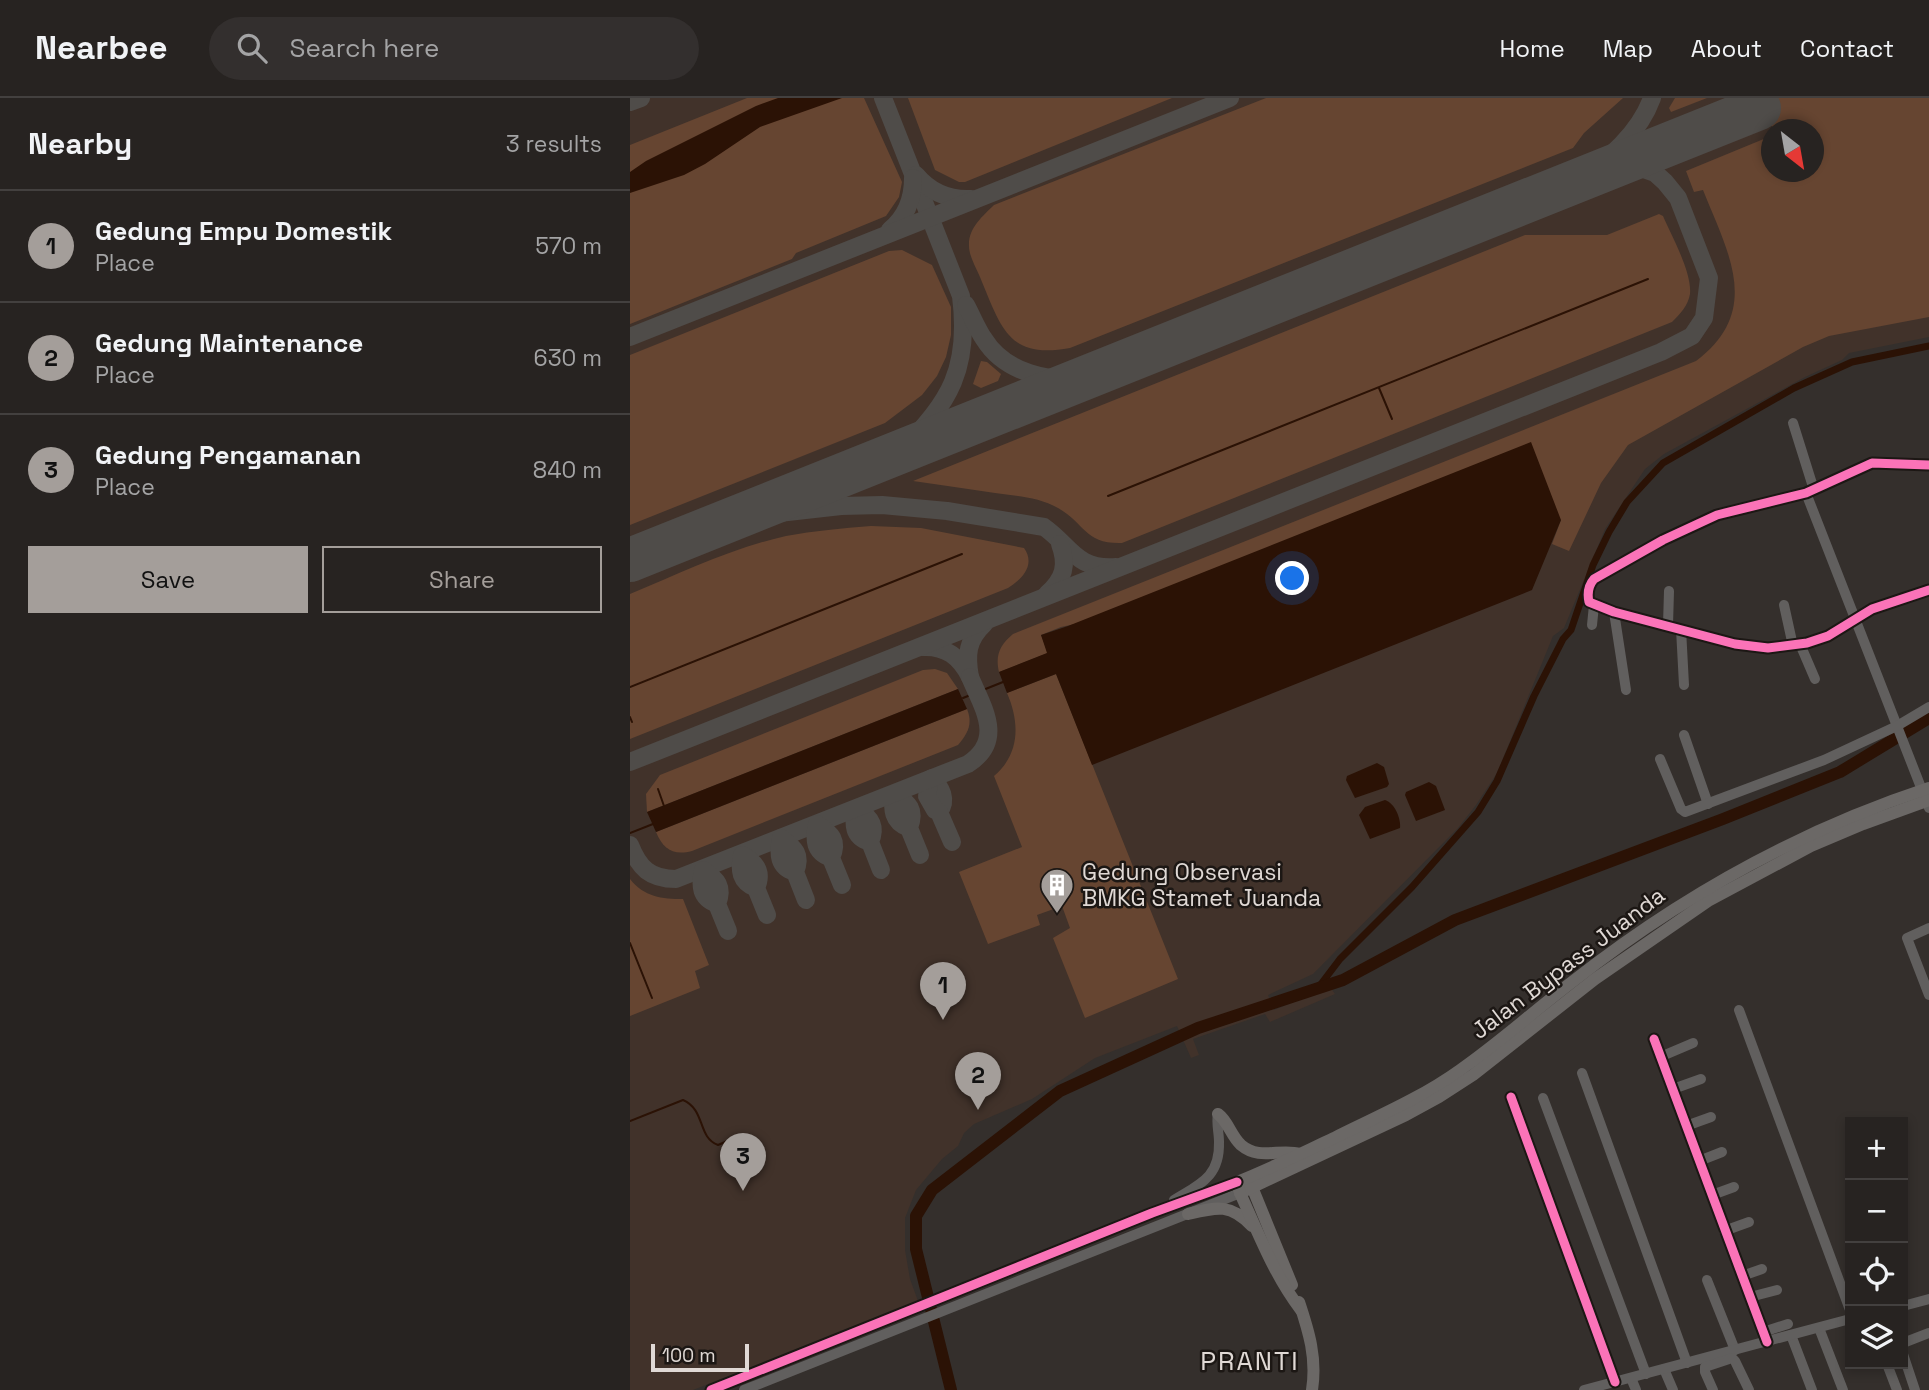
<!DOCTYPE html>
<html lang="en">
<head>
<meta charset="utf-8">
<style>
  body { margin:0; font-family:"Space Grotesk",sans-serif; background:#332f2e; color:#f1f3f6 }
  .controls { position:absolute; right:21px; bottom:21px; display:grid; overflow:hidden; border-radius:0px; box-shadow:0 4px 10px #0003 }
  .controls button { width:63px; height:63px; display:grid; place-items:center; padding:0; border:0; border-bottom:2px solid #43403f; background:#272321; color:#f1f3f6; font:35px sans-serif }
  .compass { position:absolute; left:1131px; top:21px; width:63px; height:63px; border-radius:50%; background:#272321; box-shadow:0 4px 10px #0003; rotate:149deg }
  .scale { position:absolute; left:21px; bottom:18px; width:98px; box-sizing:border-box; padding-left:7px; border:4px solid #e0d9d5; border-top:0; font-size:19px; line-height:24px; white-space:nowrap; color:#e0d9d5; -webkit-text-stroke:5px #1c1714; paint-order:stroke }
  .you { position:absolute; left:663px; top:481px; width:24px; height:24px; margin:-18px; border:5px solid #fff; border-radius:50%; background:#1a73e8; box-shadow:0 0 0 10px #1a73e833 }
  .badge { display:grid; place-items:center; width:46px; height:46px; border-radius:50%; background:#a49e9a; color:#111; font-size:23px; font-weight:700 }
  .pin { position:absolute; translate:-50% -58px; filter:drop-shadow(0 2px 4px #0008) }
  .pin::after { content:''; position:absolute; top:37px; width:24px; height:21px; background:inherit; clip-path:polygon(0 0,100% 0,50% 100%) }
  .list { margin:0; padding:0; list-style:none }
  h2 { display:flex; justify-content:space-between; align-items:center; height:91px; margin:0; padding:0 28px; font-size:30px }
  h2 small { font-size:23px; font-weight:400; color:#a4a4a5 }
  .list li { display:grid; grid-template-columns:46px 1fr auto; gap:21px; align-items:center; box-sizing:border-box; height:112px; padding:0 28px; border-top:2px solid #43403f }
  .list b { display:block; font-size:26px; white-space:nowrap }
  .list p { margin:0; font-size:23px; white-space:nowrap; color:#a4a4a5 }
  .list em { font-size:23px; font-style:normal; color:#a4a4a5 }
  .actions { display:flex; gap:14px; padding:21px 28px }
  .actions a { flex:1; padding:16px 0; border:2px solid #a49e9a; border-radius:0px; text-align:center; font-size:24px; color:#a49e9a }
  .actions .main { background:#a49e9a; color:#111 }
  .icon { flex:none; width:38px; height:38px; fill:none; stroke:currentColor; stroke-width:2; stroke-linecap:round; stroke-linejoin:round }
  .map { position:relative; flex:none; width:1299px; height:1292px; overflow:hidden }
  header { display:flex; align-items:center; gap:42px; box-sizing:border-box; height:98px; padding:0 35px; background:#272321; border-bottom:2px solid #43403f }
  header strong { font-size:33px }
  nav { display:flex; gap:38px; margin-inline-start:auto; font-size:24px }
  .search { width:490px; height:63px; background:#332f2e; display:flex; align-items:center; gap:18px; box-sizing:border-box; padding:0 24px; border-radius:38px; color:#a4a4a5; font-size:26px }
  main { display:flex }
  aside { flex:1; background:#272321 }
  .map>svg:first-child { display:block }
</style>
</head>
<body>
<header>
<strong>Nearbee</strong>
<div class="search"><svg class="icon" aria-label="search" viewBox="0 0 24 24"><circle cx="10" cy="10" r="6"/><path d="M15 15l6 6"/></svg>Search here</div>
<nav><a>Home</a><a>Map</a><a>About</a><a>Contact</a></nav>
</header>
<main>
<aside>
<h2>Nearby<small>3 results</small></h2>
<ul class="list">
<li><span class="badge">1</span><div><b>Gedung Empu Domestik</b><p>Place</p></div><em>570 m</em></li>
<li><span class="badge">2</span><div><b>Gedung Maintenance</b><p>Place</p></div><em>630 m</em></li>
<li><span class="badge">3</span><div><b>Gedung Pengamanan</b><p>Place</p></div><em>840 m</em></li>
</ul>
<div class="actions"><a class="main">Save</a><a>Share</a></div>
</aside>
<div class="map">
<svg width="1299" height="1292" viewBox="0 0 1299 1292">
  <rect width="100%" height="100%" fill="#342f2c"/>
  <path fill="#41322a" fill-rule="evenodd" d="M0,0H1299V239L1219,255L1212,262L1175,279L1034,356L1015,371L975,431L934,530L923,538L867,675L846,707L828,730L683,876L638,897L644,912L700,889L705,896L640,924L635,916L563,941L569,957L561,960L547,928L465,960L402,1001L344,1026L334,1035L328,1048L312,1061L286,1092L275,1120V1152L280,1181L288,1203L63,1292H0ZM1142,32H1184V74H1142Z"/>
  <g fill="#664531">
    <polygon points="117,0 234,0 272,84 269,99 256,118 166,155 162,161 0,226 0,47"/>
    <polygon points="278,0 542,0 335,84 329,84 305,72"/>
    <path d="M636,0H993L954,35L943,50L440,250C380,261 372,232 352,184C348,173 339,159 339,148C338,130 353,118 364,107Z"/>
    <polygon points="1045,0 1077,0 1041,14 1039,10"/>
    <path d="M1131,0H1299V219L1199,238L1173,249L998,347L971,385L939,453L922,446L931,422L431,529L411,537L418,555L369,574C365,557 370,547 383,536L1066,263C1133,212 1098,155 1073,92L1064,94L1056,73L1141,38L1142,74H1184V32L1143,31Z"/>
    <path d="M1029,116L1033,118C1042,139 1062,174 1060,196C1058,208 1050,216 1042,224L492,445C454,446 456,426 428,410C409,399 386,398 365,395C338,391 311,387 283,383L895,137H977Z"/>
    <polygon points="272,152 302,167 321,209 321,237 316,259 307,278 292,297 255,325 0,427 0,257 259,153"/>
    <polygon points="351,263 357,264 371,276 368,283 351,290 343,286"/>
    <path d="M241,428L291,430L394,450C406,467 392,481 378,490L0,641V496C51,475 102,450 156,438C184,433 212,430 241,428Z"/>
    <polygon points="305,571 317,575 328,591 17,714 16,696 30,677 293,572"/>
    <path d="M426,576L548,881L455,920L423,840L440,830L432,808L407,817L410,827L358,846L329,774L392,749L364,678C390,656 390,625 377,595Z"/>
    <path d="M337,611C343,626 338,635 328,647L62,753C43,758 33,751 26,734Z"/>
    <path d="M0,781C14,799 32,801 53,801L79,867L65,873L70,890L0,918Z"/>
  </g>
  <g fill="#2b1205">
    <polygon points="148,0 212,0 130,29 75,66 54,77 0,95 0,74 16,63 126,8"/>
    <polygon points="901,344 931,422 902,492 462,667 426,576 377,595 369,574 417,555 411,537 438,528"/>
    <polygon points="328,591 337,611 26,734 17,714"/>
    <polygon points="747,665 754,669 759,686 757,689 725,700 716,682 717,678"/>
    <polygon points="799,684 806,688 815,712 786,723 775,697 776,694"/>
    <path d="M755,702C765,705 771,721 770,730L740,741L729,717L735,709Z"/>
  </g>
  <g fill="none" stroke-linecap="round" stroke-linejoin="round">
    <g stroke="#2b1205" stroke-width="2">
      <polyline points="749,290 762,321"/>
      <polyline points="478,398 1018,181"/>
      <polyline points="0,589 332,456"/>
      <polyline points="333,600 373,584"/>
      <polyline points="0,619 2,624"/>
      <polyline points="28,691 34,708"/>
      <polyline points="0,735 23,726"/>
      <polyline points="0,845 22,900"/>
      <path d="M0,1023L53,1002C76,1012 67,1039 88,1047L109,1038"/>
    </g>
    <polyline stroke="#2b1205" stroke-width="7" points="688,890 710,861 782,789 848,714 867,683 904,598 933,541 941,532 963,467 979,434 997,404 1033,365 1164,290 1222,264 1299,248"/>
    <polyline stroke="#2b1205" stroke-width="12" points="321,1292 286,1151 286,1118 302,1092 430,993 568,930 713,882 825,822 1093,721 1210,674 1299,620"/>
    <g stroke="#4f4c49" stroke-width="18">
      <path d="M253,0L331,198C340,269 321,305 269,354"/>
      <polyline points="0,4 11,0"/>
      <path d="M286,77C300,94 318,102 341,101"/>
      <path d="M949,82C979,60 1009,36 1022,0"/>
      <path d="M260,132C276,119 283,102 283,80"/>
      <path d="M336,207C342,218 347,231 354,241C375,275 420,285 456,279"/>
      <polyline points="0,239 600,0"/>
      <path d="M106,420L211,408L252,407L317,413L414,429C441,448 446,472 486,469"/>
      <path d="M417,496C434,481 438,467 430,446"/>
      <path d="M293,549C316,548 330,559 340,579C336,557 337,542 354,526"/>
      <polyline points="0,664 1031,254 1062,238 1074,220 1079,180 1048,100 1035,84 1025,75 1011,70 996,69 975,72"/>
      <path d="M302,680C311,689 318,702 309,714"/>
      <polyline points="300,681 297,698 305,712 309,714 322,744"/>
      <path d="M279,730C286,712 279,705 264,696C262,711 262,724 279,730L290,757"/>
      <path d="M240,744C247,728 241,719 226,711C223,727 223,739 240,744L251,772"/>
      <path d="M0,747C9,770 20,781 46,781L338,666C375,642 353,610 340,579"/>
      <path d="M201,760C209,743 201,735 187,726C184,742 184,754 201,760L212,787"/>
      <path d="M165,774C172,757 165,750 151,740C148,756 148,769 165,774L176,802"/>
      <path d="M126,790C133,774 127,765 112,757C109,772 110,784 126,790L137,817"/>
      <path d="M87,806C94,789 87,781 73,772C70,788 70,800 87,806L98,833"/>
    </g>
    <polyline stroke="#4f4c49" stroke-width="44" points="0,462 1129,10"/>
    <g stroke="#615f5e" stroke-width="10">
      <polyline points="1163,325 1184,392"/>
      <path d="M1299,367L1242,365L1176,395L1087,417L1033,442L964,481C958,488 957,495 959,504L984,514L1105,546L1138,550L1177,545L1198,538L1242,511L1299,492"/>
      <polyline points="1176,395 1299,710"/>
      <polyline points="1154,507 1163,548"/>
      <polyline points="984,514 996,592"/>
      <polyline points="962,527 964,507"/>
      <polyline points="1038,527 1039,493"/>
      <polyline points="1051,531 1054,587"/>
      <polyline points="1170,546 1185,581"/>
      <polyline points="1054,637 1078,706"/>
      <polyline points="1030,661 1051,711 1055,714 1194,662 1267,628 1299,609"/>
      <polyline points="1299,830 1277,840 1299,897"/>
      <polyline points="1109,912 1220,1212"/>
      <polyline points="1024,941 1137,1244"/>
      <polyline points="1030,959 1063,945"/>
      <polyline points="952,975 1057,1265"/>
      <polyline points="1043,991 1071,981"/>
      <polyline points="881,999 985,1284"/>
      <polyline points="913,1000 1016,1276"/>
      <polyline points="1056,1028 1081,1019"/>
      <polyline points="1069,1063 1092,1054"/>
      <polyline points="1082,1097 1104,1089"/>
      <path d="M544,1102C570,1086 590,1079 589,1044C589,1034 586,1025 588,1016"/>
      <polyline points="1094,1133 1119,1124"/>
      <polyline points="1112,1178 1132,1171"/>
      <polyline points="1077,1182 1105,1252"/>
      <polyline points="1120,1199 1147,1192"/>
      <polyline points="1273,1208 1299,1201"/>
      <polyline points="1189,1230 1213,1292"/>
      <polyline points="1133,1234 1158,1226"/>
      <polyline points="1161,1237 1182,1292"/>
      <polyline points="1273,1245 1299,1235"/>
      <polyline points="1273,1256 1285,1292"/>
      <polyline points="1257,1266 1267,1292"/>
      <polyline points="1034,1271 1043,1292"/>
      <polyline points="1001,1280 1006,1292"/>
      <polyline points="81,1292 522,1115 607,1084"/>
      <polyline points="114,1292 610,1095"/>
      <polyline points="954,1292 1220,1221"/>
      <polyline points="1083,1292 1075,1274 1075,1269 1102,1260 1105,1263 1119,1292"/>
    </g>
    <g stroke="#6b6866" stroke-width="12">
      <path d="M588,1016C598,1023 601,1038 611,1047C630,1063 650,1050 670,1056"/>
      <polyline points="620,1084 662,1187"/>
      <polyline points="610,1095 776,1017 809,999 843,977 965,881 1078,803 1181,748 1233,726 1299,702"/>
      <path d="M558,1116C587,1109 600,1105 622,1128"/>
      <path d="M669,1204C679,1234 687,1260 682,1292"/>
      <path d="M671,1212C644,1177 628,1134 610,1095L607,1084C640,1071 672,1055 704,1040C746,1019 791,1000 830,972C869,945 904,913 942,884C1050,799 1168,733 1299,690"/>
    </g>
    <defs>
      <g id="cycleway">
        <path d="M1299,367L1242,365L1176,395L1087,417L1033,442L964,481C958,488 957,495 959,504L984,514L1105,546L1138,550L1177,545L1198,538L1242,511L1299,492"/>
        <polyline points="1024,941 1137,1244"/>
        <polyline points="881,999 985,1284"/>
        <polyline points="81,1292 522,1115 607,1084"/>
      </g>
    </defs>
    <use href="#cycleway" stroke="#1c1714" stroke-width="13"/>
    <use href="#cycleway" stroke="#fb73b8" stroke-width="9"/>
  </g>
  <defs>
    <symbol id="building-pin" viewBox="-11 -11 22 30"><path d="M0 17L-7.5 6A9.5 9.5 0 1 1 7.5 6Z" fill="#a49e9a" stroke="#1c1714"/><path d="M-4-6H4V6H1V3H-1V6H-4ZM-2.5-4.3h1.7v1.8h-1.7ZM.8-4.3h1.7v1.8H.8ZM-2.5-1h1.7V.8h-1.7ZM.8-1h1.7V.8H.8Z" fill="#fff"/></symbol>
  </defs>
  <g fill-rule="evenodd">
    <use href="#building-pin" x="408" y="768" width="38" height="52"/>
  </g>
  <g text-anchor="middle" stroke-width="5" stroke-linejoin="round" paint-order="stroke">
    <g font-size="23" fill="#e0d9d5" stroke="#1c1714" text-anchor="start">
      <text x="452" y="782">Gedung Observasi<tspan x="452" dy="26">BMKG Stamet Juanda</tspan></text>
    </g>
    <g font-size="23" fill="#e0d9d5" stroke="#1c1714">
      <text transform="translate(938 865) rotate(-37)" y="8">Jalan Bypass Juanda</text>
    </g>
    <g font-size="26" letter-spacing="2" fill="#e0d9d5" stroke="#1c1714">
      <text x="620" y="1272">PRANTI</text>
    </g>
  </g>
</svg>
<div class="controls">
<button>+</button>
<button>−</button>
<button><svg class="icon" aria-label="locate" viewBox="0 0 24 24"><circle cx="12" cy="12" r="6"/><path d="M12 2v4M12 18v4M2 12h4M18 12h4"/></svg></button>
<button><svg class="icon" aria-label="layers" viewBox="0 0 24 24"><path d="M12 4l9 5-9 5-9-5zM3 14l9 5 9-5"/></svg></button>
</div>
<svg class="compass" viewBox="-18 -18 36 36"><path d="M0-13l5 13h-10z" fill="#e53935"/><path d="M0 13l5-13h-10z" fill="#a4a4a5"/></svg>
<div class="scale">100 m</div>
<div class="you"></div>
<div class="pin badge" style="left:313px;top:922px">1</div>
<div class="pin badge" style="left:348px;top:1012px">2</div>
<div class="pin badge" style="left:113px;top:1093px">3</div>
</div>
</main>
</body>
</html>
